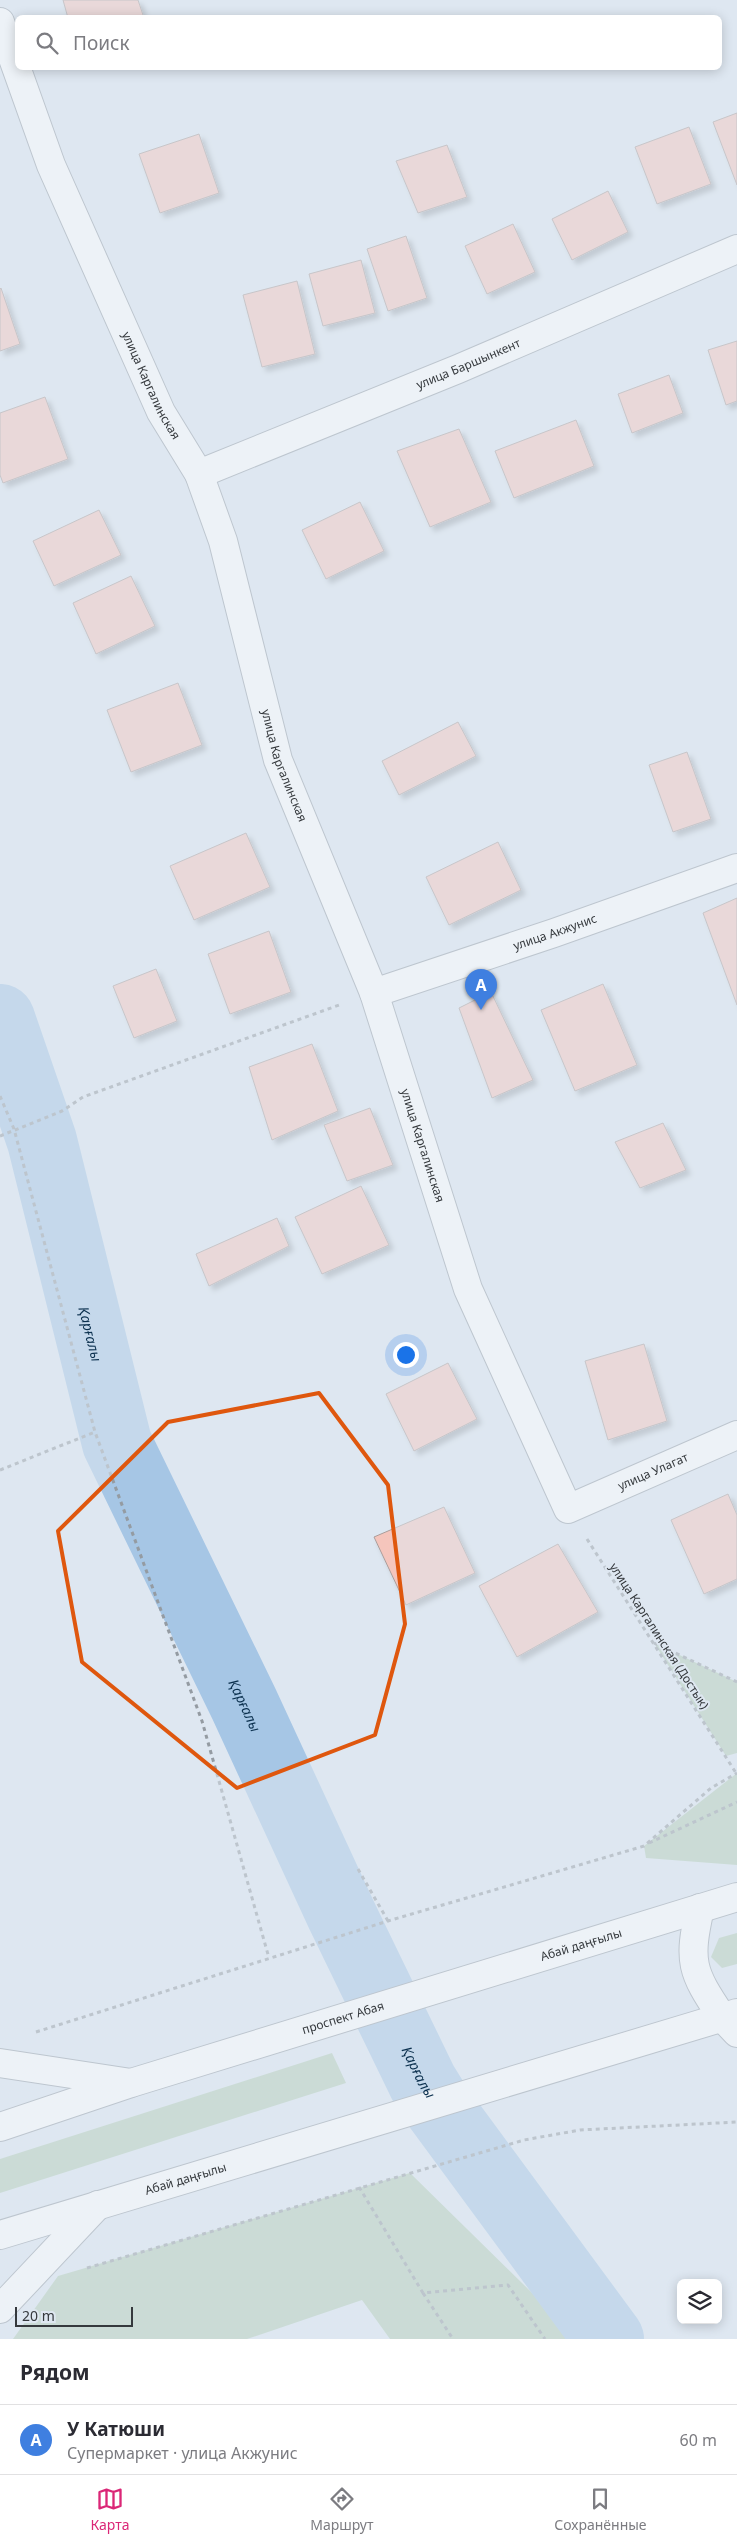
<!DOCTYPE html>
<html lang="ru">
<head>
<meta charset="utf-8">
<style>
  body { margin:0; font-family:"Noto Sans",sans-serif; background:#f7f7f7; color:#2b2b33 }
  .controls { position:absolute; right:15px; bottom:15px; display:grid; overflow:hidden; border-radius:8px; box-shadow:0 2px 12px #0003 }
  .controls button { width:45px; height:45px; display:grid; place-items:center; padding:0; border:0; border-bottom:1px solid #e1e1e2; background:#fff; color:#2b2b33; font:25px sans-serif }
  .scale { position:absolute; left:15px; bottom:12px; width:118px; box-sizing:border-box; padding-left:5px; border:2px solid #35393d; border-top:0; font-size:14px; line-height:18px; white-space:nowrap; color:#35393d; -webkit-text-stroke:4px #dee7f1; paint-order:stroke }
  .you { position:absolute; left:405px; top:1354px; width:18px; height:18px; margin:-12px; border:4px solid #fff; border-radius:50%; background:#1a73e8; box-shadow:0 0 0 8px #1a73e833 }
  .badge { display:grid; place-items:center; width:32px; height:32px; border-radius:50%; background:#db2777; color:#fff; font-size:16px; font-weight:700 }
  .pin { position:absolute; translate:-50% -41px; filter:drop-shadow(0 1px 2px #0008) }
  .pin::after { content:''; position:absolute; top:26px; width:18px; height:15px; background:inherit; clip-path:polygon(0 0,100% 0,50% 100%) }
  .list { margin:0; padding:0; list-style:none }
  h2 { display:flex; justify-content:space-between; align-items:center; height:65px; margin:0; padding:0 20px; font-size:21px }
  h2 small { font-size:16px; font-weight:400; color:#7c7c81 }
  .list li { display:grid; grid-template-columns:32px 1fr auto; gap:15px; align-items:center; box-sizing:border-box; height:70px; padding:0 20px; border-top:1px solid #e1e1e2 }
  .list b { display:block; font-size:19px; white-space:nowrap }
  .list p { margin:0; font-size:16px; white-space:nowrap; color:#7c7c81 }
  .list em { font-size:16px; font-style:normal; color:#7c7c81 }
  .icon { flex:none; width:28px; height:28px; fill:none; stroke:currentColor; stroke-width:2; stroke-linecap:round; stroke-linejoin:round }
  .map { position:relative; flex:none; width:737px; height:2339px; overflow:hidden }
  .search { position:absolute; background:#fff; box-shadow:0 2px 12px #0003; left:15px; right:15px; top:15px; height:55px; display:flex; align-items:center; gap:12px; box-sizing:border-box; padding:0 18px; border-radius:8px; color:#7c7c81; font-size:19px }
  .sheet { height:135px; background:#fff }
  nav { display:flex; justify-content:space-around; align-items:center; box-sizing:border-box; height:70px; border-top:1px solid #e1e1e2; background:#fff; font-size:14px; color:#7c7c81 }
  nav a { display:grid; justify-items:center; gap:2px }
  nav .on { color:#db2777 }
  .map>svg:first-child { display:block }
</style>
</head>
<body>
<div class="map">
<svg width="737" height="2339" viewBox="0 0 737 2339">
  <defs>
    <filter id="shadow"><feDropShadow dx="4.5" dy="4.5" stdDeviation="2.5" flood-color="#0004"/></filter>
  </defs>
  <rect width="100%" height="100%" fill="#dee7f1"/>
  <g fill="#b3cdb7">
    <polygon points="654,1643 737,1682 737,1753 726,1756"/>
    <polygon points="737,1773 737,1865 646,1858 644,1846"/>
    <polygon points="737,1933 737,1964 722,1968 711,1957 719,1938"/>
    <polygon points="332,2053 346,2083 0,2193 0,2159"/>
    <polygon points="410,2173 579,2339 390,2339 362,2300 247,2339 13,2339 58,2276"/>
  </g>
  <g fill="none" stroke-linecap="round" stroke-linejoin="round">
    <path stroke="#a6c6e5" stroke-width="70" id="s1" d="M0,1019L42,1141L117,1443L244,1704L341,1914L423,2083L436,2104L609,2339"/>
  </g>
  <g fill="#f5c5bc" stroke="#ab9d9a" filter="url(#shadow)">
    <polygon points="63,0 138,0 144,18 68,18"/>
    <polygon points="737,113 737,185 713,122"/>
    <polygon points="689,127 711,184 657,204 635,147"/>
    <polygon points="199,134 219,193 160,213 139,154"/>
    <polygon points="447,145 467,197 418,213 396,161"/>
    <polygon points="608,191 628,232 572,260 552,219"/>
    <polygon points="513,224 535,272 487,294 465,246"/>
    <polygon points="406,236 427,298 388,311 367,249"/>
    <polygon points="361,260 375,313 323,326 309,274"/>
    <polygon points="297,281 315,354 262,367 243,295"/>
    <polygon points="1,288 20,344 0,351 0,289"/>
    <polygon points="737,341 737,401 726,405 708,350"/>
    <polygon points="669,375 683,413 632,433 618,394"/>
    <polygon points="45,397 68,459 3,483 0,475 0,413"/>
    <polygon points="576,420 594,466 514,498 495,451"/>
    <polygon points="459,429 491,502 430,527 397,451"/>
    <polygon points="360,502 384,551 326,579 302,530"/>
    <polygon points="99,510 121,555 54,586 33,541"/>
    <polygon points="131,576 155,626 96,654 73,603"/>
    <polygon points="178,683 202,745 131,772 107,710"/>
    <polygon points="458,722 476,756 399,795 382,761"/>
    <polygon points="687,752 711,819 673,832 649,765"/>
    <polygon points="246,833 270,887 194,920 170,866"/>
    <polygon points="498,842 521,890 449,925 426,877"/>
    <polygon points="737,898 737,1005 703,913"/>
    <polygon points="269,931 291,992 230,1014 208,954"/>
    <polygon points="156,969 177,1021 134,1038 113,986"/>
    <polygon points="603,984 637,1065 575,1091 541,1010"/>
    <polygon points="491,992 533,1080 492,1098 459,1008"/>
    <polygon points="312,1044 338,1111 272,1140 249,1067"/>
    <polygon points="370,1108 393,1165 347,1181 324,1125"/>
    <polygon points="663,1123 686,1170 640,1188 615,1142"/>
    <polygon points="361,1186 389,1245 322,1274 295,1217"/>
    <polygon points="277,1218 289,1246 209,1286 196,1254"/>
    <polygon points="644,1344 667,1421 608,1440 585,1361"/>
    <polygon points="448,1363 477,1419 414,1451 386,1394"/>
    <polygon points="728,1494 737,1515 737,1579 704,1594 671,1520"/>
    <polygon points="444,1507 475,1573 406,1605 374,1537"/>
    <polygon points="558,1544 598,1612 517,1657 479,1586"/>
  </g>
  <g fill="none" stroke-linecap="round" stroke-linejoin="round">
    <defs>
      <g id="minor">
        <path id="s2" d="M0,22L51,165L161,412L199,474L223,541L278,760L374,993L468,1289L568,1509L737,1435"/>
        <path id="s3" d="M199,474L458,369L737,249"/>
        <path id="s4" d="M374,993L554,933L737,868"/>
        <polyline points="722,2017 737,2033"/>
        <polyline points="0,2063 131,2083"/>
        <polyline points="0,2309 98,2205"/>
      </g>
      <g id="major">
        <path d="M700,1908C688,1962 691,1971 722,2017"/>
        <path id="s5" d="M0,2127L131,2083L737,1897"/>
        <path id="s6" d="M0,2235L737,2013"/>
      </g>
    </defs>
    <use href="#minor" stroke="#969ea7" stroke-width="30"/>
    <use href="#major" stroke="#969ea7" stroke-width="30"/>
    <g stroke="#949ba2" stroke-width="3" stroke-dasharray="4 4" stroke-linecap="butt">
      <polyline points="0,1096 14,1129 95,1432 202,1721 269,1958"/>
      <polyline points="0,1136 62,1111 83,1097 342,1004"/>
      <polyline points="0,1470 95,1432"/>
      <polyline points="587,1539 736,1773"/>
      <polyline points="654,1643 737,1682"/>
      <polyline points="649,1843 737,1802"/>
      <polyline points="358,1869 388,1921"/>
      <polyline points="36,2032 388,1921 644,1846 711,1788 737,1773"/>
      <polyline points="359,2187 423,2293 508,2285 545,2339"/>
      <polyline points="87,2268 524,2140 580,2130 737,2122"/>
      <polyline points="423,2293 453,2339"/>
    </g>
    <use href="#minor" stroke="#fff" stroke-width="28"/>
    <use href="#major" stroke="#fff" stroke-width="28"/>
  </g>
  <path d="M0 0H737V2339H0ZM319,1393L388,1485L405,1624L375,1735L237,1788L82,1662L58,1531L168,1422Z" fill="#dee7f1" fill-opacity=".55" fill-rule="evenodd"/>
  <path fill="none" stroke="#df570e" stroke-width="4" stroke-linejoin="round" d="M319,1393L388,1485L405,1624L375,1735L237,1788L82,1662L58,1531L168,1422Z"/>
  <g text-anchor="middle" stroke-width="4" stroke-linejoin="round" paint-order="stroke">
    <g font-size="12" fill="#35393d" stroke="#dee7f1">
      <text dy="4" stroke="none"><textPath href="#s3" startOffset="291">улица Баршынкент</textPath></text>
      <text dy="4" stroke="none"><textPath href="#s2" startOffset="394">улица Каргалинская</textPath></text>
      <text dy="4" stroke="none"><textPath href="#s2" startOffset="799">улица Каргалинская</textPath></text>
      <text dy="4" stroke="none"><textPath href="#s4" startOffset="191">улица Акжунис</textPath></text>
      <text dy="4" stroke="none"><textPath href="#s2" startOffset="1204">улица Каргалинская</textPath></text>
      <text dy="4" stroke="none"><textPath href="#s2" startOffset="1689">улица Улагат</textPath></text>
      <text transform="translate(659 1636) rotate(57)" y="4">улица Каргалинская (Достык)</text>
      <text dy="4" stroke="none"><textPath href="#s5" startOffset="609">Абай даңғылы</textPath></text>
      <text dy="4" stroke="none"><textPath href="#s5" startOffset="360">проспект Абая</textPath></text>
      <text dy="4" stroke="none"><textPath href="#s6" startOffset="194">Абай даңғылы</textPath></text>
    </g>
    <g font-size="14" font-style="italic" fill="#0b304e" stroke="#dee7f1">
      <text dy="5" stroke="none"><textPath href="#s1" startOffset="328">Қарғалы</textPath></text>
      <text dy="5" stroke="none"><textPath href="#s1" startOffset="732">Қарғалы</textPath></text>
      <text dy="5" stroke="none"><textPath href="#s1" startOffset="1138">Қарғалы</textPath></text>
    </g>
  </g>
</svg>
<div class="controls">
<button><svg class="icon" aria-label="layers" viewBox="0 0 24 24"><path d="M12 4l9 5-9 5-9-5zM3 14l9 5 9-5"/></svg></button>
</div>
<div class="scale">20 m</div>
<div class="you"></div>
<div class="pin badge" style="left:481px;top:1010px;background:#3f7fe0">A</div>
<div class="search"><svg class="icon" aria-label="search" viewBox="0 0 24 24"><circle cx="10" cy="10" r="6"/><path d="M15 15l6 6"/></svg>Поиск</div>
</div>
<section class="sheet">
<h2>Рядом<small></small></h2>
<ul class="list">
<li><span class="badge" style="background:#3f7fe0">A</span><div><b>У Катюши</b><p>Супермаркет · улица Акжунис</p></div><em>60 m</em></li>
</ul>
</section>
<nav>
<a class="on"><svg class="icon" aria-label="map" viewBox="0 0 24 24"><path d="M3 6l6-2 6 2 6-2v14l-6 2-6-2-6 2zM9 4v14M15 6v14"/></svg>Карта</a>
<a><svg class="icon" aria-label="directions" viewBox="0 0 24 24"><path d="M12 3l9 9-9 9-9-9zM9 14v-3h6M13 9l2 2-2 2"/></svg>Маршрут</a>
<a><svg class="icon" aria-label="saved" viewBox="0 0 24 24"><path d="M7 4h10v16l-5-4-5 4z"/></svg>Сохранённые</a>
</nav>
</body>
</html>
